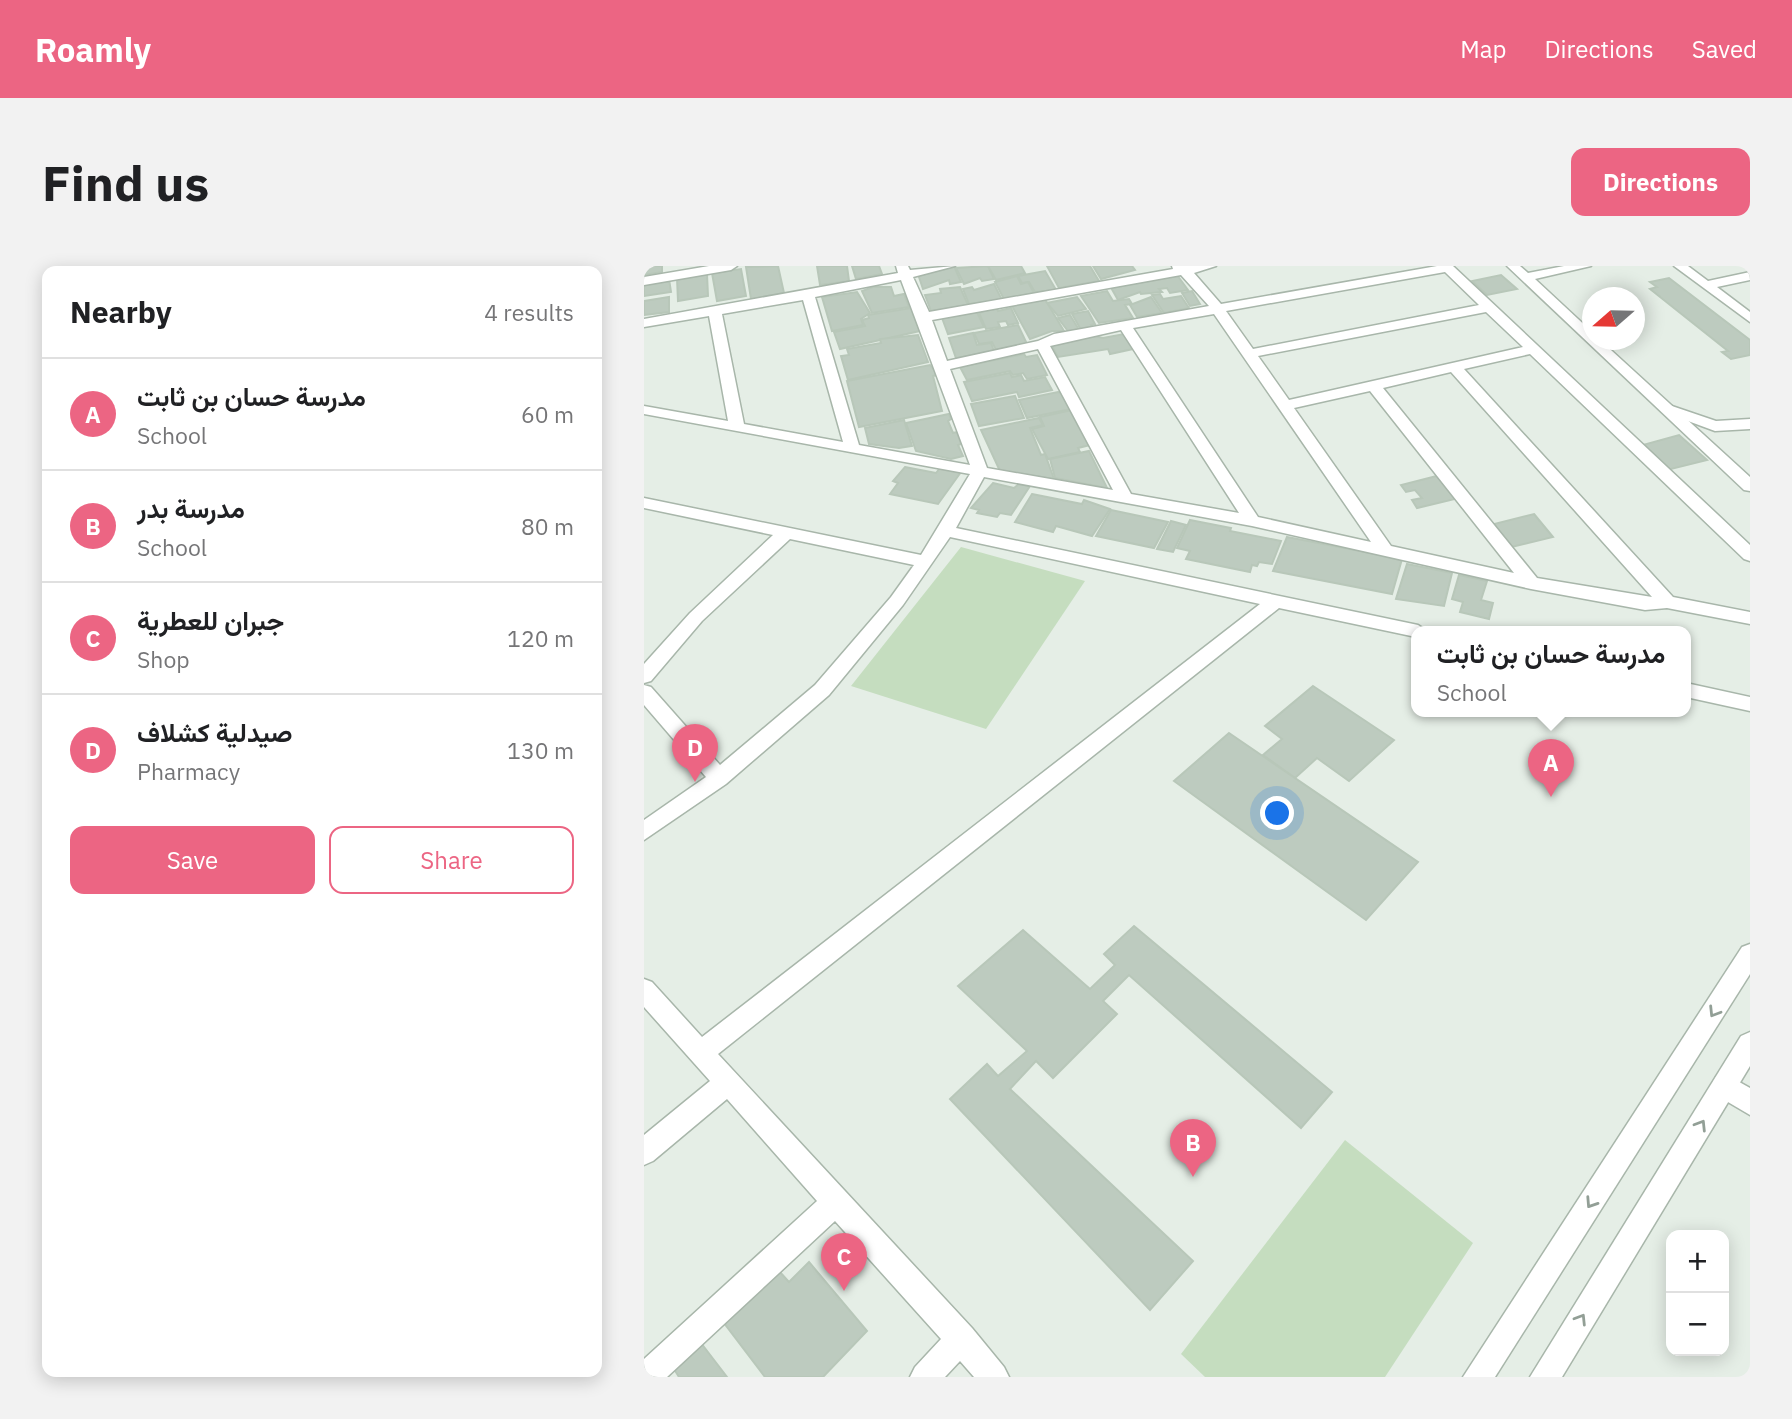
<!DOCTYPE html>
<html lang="en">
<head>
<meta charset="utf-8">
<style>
  body { margin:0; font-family:"IBM Plex Sans",Vazirmatn,sans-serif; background:#f2f2f2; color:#202124 }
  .controls { position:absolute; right:21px; bottom:21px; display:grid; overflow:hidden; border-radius:14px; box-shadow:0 4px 18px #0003 }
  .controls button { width:63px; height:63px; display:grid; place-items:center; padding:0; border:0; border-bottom:2px solid #e0e0e0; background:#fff; color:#202124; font:35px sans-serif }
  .compass { position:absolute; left:938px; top:21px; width:63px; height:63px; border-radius:50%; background:#fff; box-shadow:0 4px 18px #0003; rotate:250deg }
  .you { position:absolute; left:634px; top:548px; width:24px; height:24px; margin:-18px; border:5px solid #fff; border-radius:50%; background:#1a73e8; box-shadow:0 0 0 10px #1a73e833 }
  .badge { display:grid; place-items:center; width:46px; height:46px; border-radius:50%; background:#ec6583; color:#fff; font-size:23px; font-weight:700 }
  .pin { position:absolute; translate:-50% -58px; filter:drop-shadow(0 2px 4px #0008) }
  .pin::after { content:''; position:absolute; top:37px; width:24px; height:21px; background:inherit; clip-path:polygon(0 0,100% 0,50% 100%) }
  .popup { position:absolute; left:767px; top:360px; width:280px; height:91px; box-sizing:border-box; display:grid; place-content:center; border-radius:14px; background:#fff; filter:drop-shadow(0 2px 5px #0005); font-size:23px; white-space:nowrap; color:#757577 }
  .popup b { font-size:26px; color:#202124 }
  .popup::after { content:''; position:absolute; left:50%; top:100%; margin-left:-14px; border:14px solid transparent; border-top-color:#fff }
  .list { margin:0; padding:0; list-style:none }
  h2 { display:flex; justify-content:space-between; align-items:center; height:91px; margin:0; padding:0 28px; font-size:30px }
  h2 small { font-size:23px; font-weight:400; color:#757577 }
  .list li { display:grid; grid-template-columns:46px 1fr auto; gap:21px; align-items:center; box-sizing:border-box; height:112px; padding:0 28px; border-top:2px solid #e0e0e0 }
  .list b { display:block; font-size:26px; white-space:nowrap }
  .list p { margin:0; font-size:23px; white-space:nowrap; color:#757577 }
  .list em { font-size:23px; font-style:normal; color:#757577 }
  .actions { display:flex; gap:14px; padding:21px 28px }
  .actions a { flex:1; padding:16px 0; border:2px solid #ec6583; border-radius:14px; text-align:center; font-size:24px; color:#ec6583 }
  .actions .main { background:#ec6583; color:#fff }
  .map { position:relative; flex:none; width:1106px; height:1111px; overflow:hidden; border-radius:14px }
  header { display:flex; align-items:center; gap:42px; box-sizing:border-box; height:98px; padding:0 35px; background:#ec6583; color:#fff }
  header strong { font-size:33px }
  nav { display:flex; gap:38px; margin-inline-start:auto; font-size:24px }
  .intro { display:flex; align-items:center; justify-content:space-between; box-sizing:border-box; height:168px; padding:0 42px }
  h1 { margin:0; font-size:49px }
  .button { padding:18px 32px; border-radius:14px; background:#ec6583; color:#fff; font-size:24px; font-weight:700 }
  main { display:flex; gap:42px; padding:0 42px }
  aside { flex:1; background:#fff; border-radius:14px; box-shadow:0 4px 18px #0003 }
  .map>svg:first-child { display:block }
</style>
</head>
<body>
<header>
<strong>Roamly</strong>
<nav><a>Map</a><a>Directions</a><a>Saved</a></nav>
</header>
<div class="intro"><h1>Find us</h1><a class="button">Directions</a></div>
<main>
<aside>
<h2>Nearby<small>4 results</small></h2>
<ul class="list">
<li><span class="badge">A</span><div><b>مدرسة حسان بن ثابت</b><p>School</p></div><em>60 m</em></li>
<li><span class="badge">B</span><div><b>مدرسة بدر</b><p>School</p></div><em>80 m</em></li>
<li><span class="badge">C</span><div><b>جبران للعطرية</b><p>Shop</p></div><em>120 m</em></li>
<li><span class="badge">D</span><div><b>صيدلية كشلاف</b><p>Pharmacy</p></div><em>130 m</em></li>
</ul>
<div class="actions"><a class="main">Save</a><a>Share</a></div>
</aside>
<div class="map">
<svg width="1106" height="1111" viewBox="0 0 1106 1111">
  <rect width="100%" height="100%" fill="#e5eee6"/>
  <g fill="#c5ddbf">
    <polygon points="317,281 441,315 342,463 207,420"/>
    <polygon points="701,874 829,977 741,1111 561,1111 537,1088"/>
  </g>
  <g fill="#bdcbbf" stroke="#b8c7b9" stroke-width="2">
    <polygon points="0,0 18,0 18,6 0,9"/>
    <polygon points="134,0 140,27 107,33 102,1"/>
    <polygon points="173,0 203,0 205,15 176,19"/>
    <polygon points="208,0 235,0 238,8 212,13"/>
    <polygon points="310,0 317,16 306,18 305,14 279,23 274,8"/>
    <polygon points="344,0 350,13 338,15 336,12 320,18 312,2"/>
    <polygon points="344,0 377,0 381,7 352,14"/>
    <polygon points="403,0 446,0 455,15 415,22"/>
    <polygon points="449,0 488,0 491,4 457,13"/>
    <polygon points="97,3 102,30 73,35 68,7"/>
    <polygon points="401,5 412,24 391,26 385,16 378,17 374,10"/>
    <polygon points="63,8 64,30 34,35 33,12"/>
    <polygon points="533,9 544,24 526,27 523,22 515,23 518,26 497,28 496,26 474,34 465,18"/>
    <polygon points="857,9 873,23 843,29 828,15"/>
    <polygon points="373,10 377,18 384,16 390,27 360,33 351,16"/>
    <polygon points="1025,12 1106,74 1106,89 1087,93 1078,86 1084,85 1006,23 1013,21 1006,16"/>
    <polygon points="25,13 27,26 0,30 0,18"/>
    <polygon points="350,18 358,34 325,38 319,23 328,21 330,24"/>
    <polygon points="229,21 247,21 250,30 260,28 265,41 228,47 218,25"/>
    <polygon points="316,21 324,39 287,45 281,29 297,27 296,23"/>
    <polygon points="463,25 469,35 485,33 488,38 481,39 489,52 455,57 437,30"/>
    <polygon points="548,25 556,38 546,40 538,27"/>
    <polygon points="213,26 226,47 217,53 219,59 188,65 178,31"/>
    <polygon points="516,28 519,33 537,30 545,42 520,47 508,29"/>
    <polygon points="399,30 420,65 408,65 386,73 368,40"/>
    <polygon points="25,31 25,46 0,49 0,35"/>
    <polygon points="433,31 442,43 414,50 403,37"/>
    <polygon points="507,31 518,47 493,51 486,39"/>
    <polygon points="352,41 354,45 367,42 374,57 364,59 362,55 354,56 356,61 342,63 335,47"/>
    <polygon points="267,42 276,65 196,83 190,66 221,60 218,54 225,52 224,49"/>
    <polygon points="332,44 340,61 304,68 297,49"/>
    <polygon points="444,45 451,58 447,59 449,62 437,64 428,48"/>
    <polygon points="426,49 437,67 427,69 414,52"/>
    <polygon points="374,59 383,78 352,84 348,76 335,78 330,67"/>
    <polygon points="329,67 333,79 347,77 350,85 312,92 305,72"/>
    <polygon points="480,68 489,83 466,88 464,83 414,91 406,76 446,69 459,72"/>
    <polygon points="274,69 284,96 204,114 197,90 205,89 203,83 237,77 236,73"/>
    <polygon points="380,88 382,91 393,89 403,109 383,113 379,107 369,109 366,105 323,114 316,101"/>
    <polygon points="286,99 294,109 289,110 298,145 215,161 203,115"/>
    <polygon points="366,107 368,111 377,109 380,115 401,111 408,124 375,131 373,126 328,135 320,116"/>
    <polygon points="414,126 420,128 427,143 383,152 375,134"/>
    <polygon points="371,130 380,152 335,160 327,138"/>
    <polygon points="428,144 446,179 434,182 436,186 404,193 388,163 400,160 396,151"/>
    <polygon points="305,148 307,153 304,155 309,167 313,166 317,178 314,179 319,190 307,193 272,185 262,157"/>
    <polygon points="395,152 399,159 386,162 397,189 401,188 410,213 356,205 337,164"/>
    <polygon points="260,154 268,180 255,182 225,178 221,162"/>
    <polygon points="1035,169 1063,194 1023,204 999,179"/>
    <polygon points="445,185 463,222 411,212 406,193"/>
    <polygon points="261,201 292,207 296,202 317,206 294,238 246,228 254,217 249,215"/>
    <polygon points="793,210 811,233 773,242 768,234 778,232 771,224 762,226 757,219"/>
    <polygon points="349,217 370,222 375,218 386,220 367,249 356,247 353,251 333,247 335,244 327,242"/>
    <polygon points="388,228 438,238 440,234 466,243 448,270 412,260 409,266 371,256"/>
    <polygon points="467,244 524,256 510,282 452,270"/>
    <polygon points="890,248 909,271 867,281 850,258"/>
    <polygon points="546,254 587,262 586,265 637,275 628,298 615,296 613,300 608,299 606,306 542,293 546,285 533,282"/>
    <polygon points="527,255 542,259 529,286 513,283"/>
    <polygon points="643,271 758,293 748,328 629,305"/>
    <polygon points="763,298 808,307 800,340 752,333"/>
    <polygon points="815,309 843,315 837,334 849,337 845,353 816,346 819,336 808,333"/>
    <polygon points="669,420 750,474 705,515 673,492 651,512 619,489 638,473 621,460"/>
    <polygon points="585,467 774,596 722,654 530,515"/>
    <polygon points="490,660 688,826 657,862 485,709 459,735 473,748 409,812 392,795 366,823 549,995 506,1044 306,833 343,798 354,810 383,785 314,720 379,664 446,723 471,699 460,688"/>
    <polygon points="165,996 223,1065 179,1111 121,1111 77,1053 97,1033 103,1037 135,1005 145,1016"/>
    <polygon points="57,1077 83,1111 35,1111 30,1103"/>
  </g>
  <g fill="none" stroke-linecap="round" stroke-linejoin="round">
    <defs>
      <g id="minor">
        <polygon points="65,0 93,0 87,4 0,19 0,11"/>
        <path d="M252,0H264L266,4L311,0L269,11L285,46L529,3L528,0H572L550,7L577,38L793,0H809L1106,279V295L1100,293L886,88L820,103L1029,331L1106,346V358L1023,342L1001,344L887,323L608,260L340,211L312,262L774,359L783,365H772V371L635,342L74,788L328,1062L360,1101L365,1111H330L316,1095L301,1111H266L271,1101L297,1073L191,955L23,1111H0V1093L173,935L83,833L9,895L0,899V869L66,815L0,741V713L8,716L58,771L616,338L306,271L259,339L185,429L82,518L0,574V554L62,511L0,439V419L7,421L76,499L171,419L247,331L270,299L146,273L58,355L7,415L0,417V398L46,347L129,269L0,242V232L277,289L326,208L0,148V140L84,155L65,50L0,61V53L254,7ZM801,6L835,39L609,83L582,45ZM537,9L565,40L410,68L394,75L303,95L288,54ZM257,14L326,199L215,179L171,31ZM159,34L199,176L100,158L78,48ZM842,46L879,81L645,134L614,90ZM570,48L727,276L614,251L489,62ZM477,64L595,247L487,228L406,80ZM394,83L469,224L343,202L306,103ZM807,106L1008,331L893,312L739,122ZM726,125L870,307L747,280L650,142Z"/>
        <polygon points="863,0 876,0 884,7 920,0 947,0 891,13 948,66 948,74 956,74 1106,211 1106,225 1100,224"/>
        <polygon points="1030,0 1044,0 1064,15 1106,6 1106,14 1073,21 1106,46 1106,56"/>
        <polygon points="1042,417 1106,431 1106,445 1042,431"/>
        <polygon points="1081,808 1106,822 1106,849 1072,829 1069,820 1072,811"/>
      </g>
      <g id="tertiary">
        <polygon points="1022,138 1072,155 1106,153 1106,163 1071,165 1017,145 1017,139"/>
        <polygon points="1106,678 1106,708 851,1111 819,1111 1098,681"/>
        <polygon points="1106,766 1106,800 918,1111 886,1111 1097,770"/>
      </g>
    </defs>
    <use href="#minor" stroke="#a8b6aa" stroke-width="3"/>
    <use href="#tertiary" stroke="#a8b6aa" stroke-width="3"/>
    <use href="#minor" fill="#fff" fill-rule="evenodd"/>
    <use href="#tertiary" fill="#fff" fill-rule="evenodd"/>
  </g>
  <defs><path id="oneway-chevron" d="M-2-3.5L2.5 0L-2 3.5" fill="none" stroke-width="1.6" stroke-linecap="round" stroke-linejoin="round" transform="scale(1.75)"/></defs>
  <g stroke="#929f96">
    <use href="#oneway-chevron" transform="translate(1070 746) rotate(122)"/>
    <use href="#oneway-chevron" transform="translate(1057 859) rotate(-58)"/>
    <use href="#oneway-chevron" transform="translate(947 937) rotate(123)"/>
    <use href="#oneway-chevron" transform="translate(937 1053) rotate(-58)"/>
  </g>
</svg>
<div class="controls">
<button>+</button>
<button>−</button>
</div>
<svg class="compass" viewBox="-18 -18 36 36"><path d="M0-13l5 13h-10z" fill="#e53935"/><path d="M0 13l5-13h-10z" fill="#757577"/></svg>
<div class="you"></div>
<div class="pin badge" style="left:907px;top:531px">A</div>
<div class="popup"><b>مدرسة حسان بن ثابت</b>School</div>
<div class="pin badge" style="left:549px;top:911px">B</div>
<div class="pin badge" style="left:200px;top:1025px">C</div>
<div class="pin badge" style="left:51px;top:516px">D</div>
</div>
</main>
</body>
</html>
